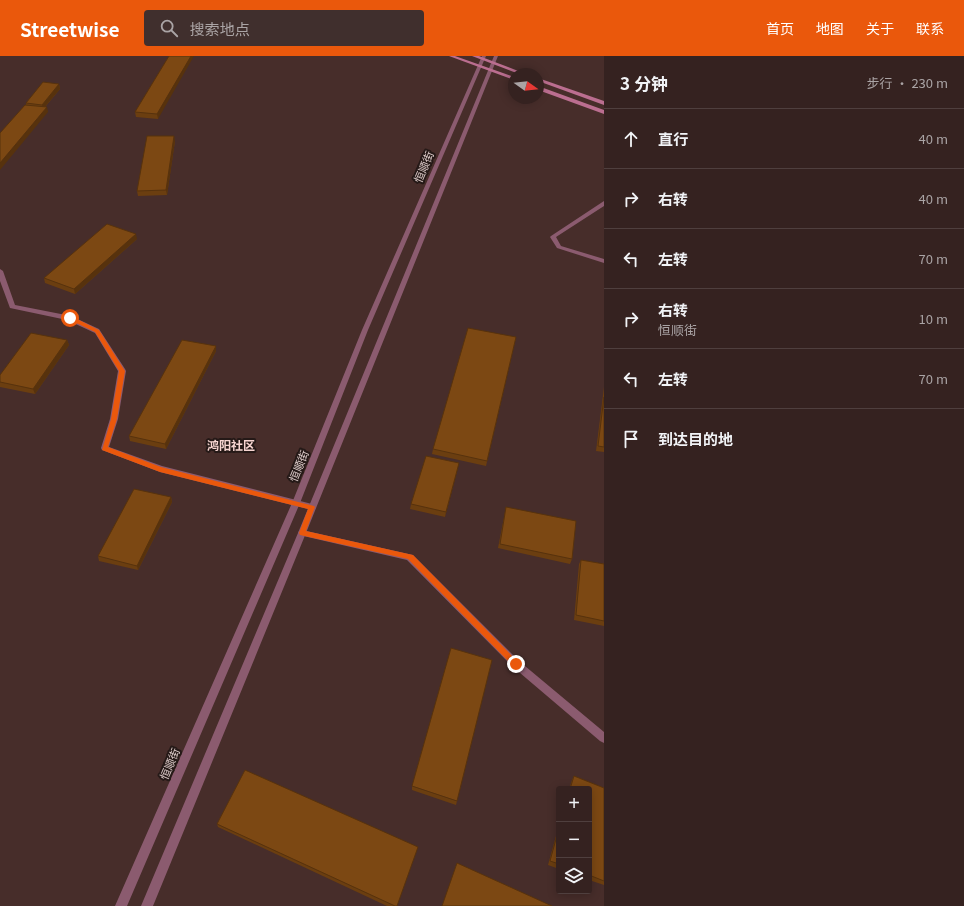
<!DOCTYPE html>
<html lang="zh">
<head>
<meta charset="utf-8">
<style>
  body { margin:0; font-family:Georgia,"Noto Sans SC",serif; background:#402f2d; color:#f1f3f6 }
  .controls { position:absolute; right:12px; bottom:12px; display:grid; overflow:hidden; border-radius:4px; box-shadow:0 2px 10px #0003 }
  .controls button { width:36px; height:36px; display:grid; place-items:center; padding:0; border:0; border-bottom:1px solid #4f3f3e; background:#352220; color:#f1f3f6; font:20px sans-serif }
  .compass { position:absolute; left:508px; top:12px; width:36px; height:36px; border-radius:50%; background:#352220; box-shadow:0 2px 10px #0003; rotate:105deg }
  .stop { position:absolute; width:12px; height:12px; margin:-9px; border:3px solid #ea580c; border-radius:50%; background:#fff }
  .stop.end { background:#ea580c; border-color:#fff; box-shadow:0 1px 4px #0008 }
  .list { margin:0; padding:0; list-style:none }
  h2 { display:flex; justify-content:space-between; align-items:center; height:52px; margin:0; padding:0 16px; font-size:17px }
  h2 small { font-size:13px; font-weight:400; color:#aaa4a5 }
  .list li { display:grid; grid-template-columns:26px 1fr auto; gap:12px; align-items:center; box-sizing:border-box; height:60px; padding:0 16px; border-top:1px solid #4f3f3e }
  .list b { display:block; font-size:15px; white-space:nowrap }
  .list p { margin:0; font-size:13px; white-space:nowrap; color:#aaa4a5 }
  .list em { font-size:13px; font-style:normal; color:#aaa4a5 }
  .icon { flex:none; width:22px; height:22px; fill:none; stroke:currentColor; stroke-width:2; stroke-linecap:round; stroke-linejoin:round }
  .map { position:relative; flex:none; width:604px; height:850px; overflow:hidden }
  header { display:flex; align-items:center; gap:24px; box-sizing:border-box; height:56px; padding:0 20px; background:#ea580c; color:#fff }
  header strong { font-size:19px }
  nav { display:flex; gap:22px; margin-inline-start:auto; font-size:14px }
  .search { width:280px; height:36px; background:#402f2d; display:flex; align-items:center; gap:10px; box-sizing:border-box; padding:0 14px; border-radius:4px; color:#aaa4a5; font-size:15px }
  main { display:flex }
  aside { flex:1; background:#352220 }
  .map>svg:first-child { display:block }
</style>
</head>
<body>
<header>
<strong>Streetwise</strong>
<div class="search"><svg class="icon" aria-label="search" viewBox="0 0 24 24"><circle cx="10" cy="10" r="6"/><path d="M15 15l6 6"/></svg>搜索地点</div>
<nav><a>首页</a><a>地图</a><a>关于</a><a>联系</a></nav>
</header>
<main>
<div class="map">
<svg width="604" height="850" viewBox="0 0 604 850">
  <rect width="100%" height="100%" fill="#472d2a"/>
  <g fill="none" stroke-linecap="round" stroke-linejoin="round">
    <polygon fill="#8b5b6f" fill-rule="evenodd" points="604,145 604,150 556,181 561,190 604,203 604,207 557,192 550,181 551,180"/>
    <g fill="#8b5b6f" fill-rule="evenodd">
      <polygon points="0,213 3,215 15,249 71,260 99,273 125,313 126,315 118,363 109,391 162,410 312,448 315,449 316,451 315,453 312,454 160,416 102,394 101,392 110,363 118,315 95,277 67,264 10,252 0,225"/>
      <polygon points="302,474 413,499 519,605 604,676 604,687 600,685 513,611 407,504 299,479 298,477 299,475"/>
    </g>
    <g fill="#8b5b6f" fill-rule="evenodd">
      <polygon points="482,0 486,0 368,274 300,447 127,850 115,850 292,447 362,274"/>
      <polygon points="494,0 498,0 306,477 153,850 141,850 298,477"/>
    </g>
    <g fill="#bb6e90" fill-rule="evenodd">
      <polygon points="449,0 455,0 514,21 514,24"/>
      <polygon points="472,0 479,0 526,18 519,18"/>
      <polygon points="538,22 604,45 604,49 538,25"/>
      <polygon points="538,30 604,54 604,58 538,34"/>
    </g>
  </g>
  <g fill="#6b3e10">
    <polygon points="169,0 158,63 136,61 135,56"/>
    <polygon points="59,28 60,33 45,51 48,56 26,49 26,47"/>
    <polygon points="175,85 167,139 138,140 137,135"/>
    <polygon points="137,183 75,238 45,227 44,222"/>
    <polygon points="516,281 486,410 432,398 433,393"/>
    <polygon points="67,284 69,289 35,338 0,331 0,319"/>
    <polygon points="216,290 216,295 166,393 130,385 129,380"/>
    <polygon points="604,331 604,396 596,395"/>
    <polygon points="459,407 445,461 410,453 411,448"/>
    <polygon points="171,441 172,446 138,514 99,505 98,500"/>
    <polygon points="506,451 572,503 570,508 498,492"/>
    <polygon points="581,504 604,508 604,570 574,564 579,508"/>
    <polygon points="574,720 604,732 604,829 589,824 589,733 569,733 572,724"/>
    <polygon points="412,730 457,745 456,749 412,734"/>
    <polygon points="217,768 398,850 387,850 218,771"/>
    <polygon points="559,769 559,813 548,809"/>
  </g>
  <g fill="#57320d">
    <polygon points="191,0 194,0 158,63 157,58"/>
    <polygon points="59,28 60,33 43,53 42,49"/>
    <polygon points="47,51 48,56 0,114 0,107"/>
    <polygon points="174,80 175,85 167,139 166,134"/>
    <polygon points="136,178 137,183 75,238 74,233"/>
    <polygon points="67,284 69,289 35,338 33,333"/>
    <polygon points="216,290 216,295 166,393 165,388"/>
    <polygon points="459,407 458,412 445,461 446,456"/>
    <polygon points="171,441 172,446 138,514 137,510"/>
  </g>
  <g fill="#7c4813" stroke="#57320d">
    <polygon points="169,0 191,0 157,58 135,56"/>
    <polygon points="43,26 59,28 42,49 26,47"/>
    <polygon points="25,49 47,51 0,107 0,77"/>
    <polygon points="147,80 174,80 166,134 137,135"/>
    <polygon points="107,168 136,178 74,233 44,222"/>
    <polygon points="468,272 516,281 487,405 433,393"/>
    <polygon points="31,277 67,284 33,333 0,326 0,319"/>
    <polygon points="182,284 216,290 165,388 129,380"/>
    <polygon points="604,341 604,391 598,390"/>
    <polygon points="426,400 459,407 446,456 411,448"/>
    <polygon points="134,433 171,441 137,510 98,500"/>
    <polygon points="506,451 576,465 572,503 500,488"/>
    <polygon points="581,504 604,508 604,565 576,559"/>
    <polygon points="451,592 492,604 457,745 412,730"/>
    <polygon points="245,714 418,791 397,850 395,850 217,768"/>
    <polygon points="574,720 604,732 604,825 589,819 589,733 570,733"/>
    <polygon points="559,772 559,808 550,805"/>
    <polygon points="457,807 552,850 442,850"/>
  </g>
  <polygon fill="#ea580c" points="68,260 71,260 99,274 125,315 117,363 108,391 161,411 314,450 315,451 306,475 413,499 518,606 518,610 513,610 408,503 300,479 299,477 308,453 160,416 102,394 111,363 119,315 95,276 68,263"/>
  <g text-anchor="middle" stroke-width="4" stroke-linejoin="round" paint-order="stroke">
    <g font-size="11" fill="#e0cfcd" stroke="#251917">
      <text transform="translate(424 111) rotate(-67)" y="4">恒顺街</text>
      <text transform="translate(299 410) rotate(-68)" y="4">恒顺街</text>
      <text transform="translate(170 708) rotate(-67)" y="4">恒顺街</text>
    </g>
    <g font-size="12" font-weight="bold" fill="#f7d5d1" stroke="#251917">
      <text x="231" y="394">鸿阳社区</text>
    </g>
  </g>
</svg>
<div class="controls">
<button>+</button>
<button>−</button>
<button><svg class="icon" aria-label="layers" viewBox="0 0 24 24"><path d="M12 4l9 5-9 5-9-5zM3 14l9 5 9-5"/></svg></button>
</div>
<svg class="compass" viewBox="-18 -18 36 36"><path d="M0-13l5 13h-10z" fill="#e53935"/><path d="M0 13l5-13h-10z" fill="#aaa4a5"/></svg>
<div class="stop" style="left:70px;top:262px"></div>
<div class="stop end" style="left:516px;top:608px"></div>
</div>
<aside>
<h2>3 分钟<small>步行 · 230 m</small></h2>
<ul class="list">
<li><svg class="icon" aria-label="ahead" viewBox="0 0 24 24"><path d="M12 20V5M6 11l6-6 6 6"/></svg><div><b>直行</b></div><em>40 m</em></li>
<li><svg class="icon" aria-label="right" viewBox="0 0 24 24"><path d="M7 20v-9h11M14 6l5 5-5 5"/></svg><div><b>右转</b></div><em>40 m</em></li>
<li><svg class="icon" aria-label="left" viewBox="0 0 24 24"><path d="M17 20v-9H6M10 6l-5 5 5 5"/></svg><div><b>左转</b></div><em>70 m</em></li>
<li><svg class="icon" aria-label="right" viewBox="0 0 24 24"><path d="M7 20v-9h11M14 6l5 5-5 5"/></svg><div><b>右转</b><p>恒顺街</p></div><em>10 m</em></li>
<li><svg class="icon" aria-label="left" viewBox="0 0 24 24"><path d="M17 20v-9H6M10 6l-5 5 5 5"/></svg><div><b>左转</b></div><em>70 m</em></li>
<li><svg class="icon" aria-label="arrive" viewBox="0 0 24 24"><path d="M6 21V4h12l-3 4 3 4H6"/></svg><div><b>到达目的地</b></div></li>
</ul>
</aside>
</main>
</body>
</html>
